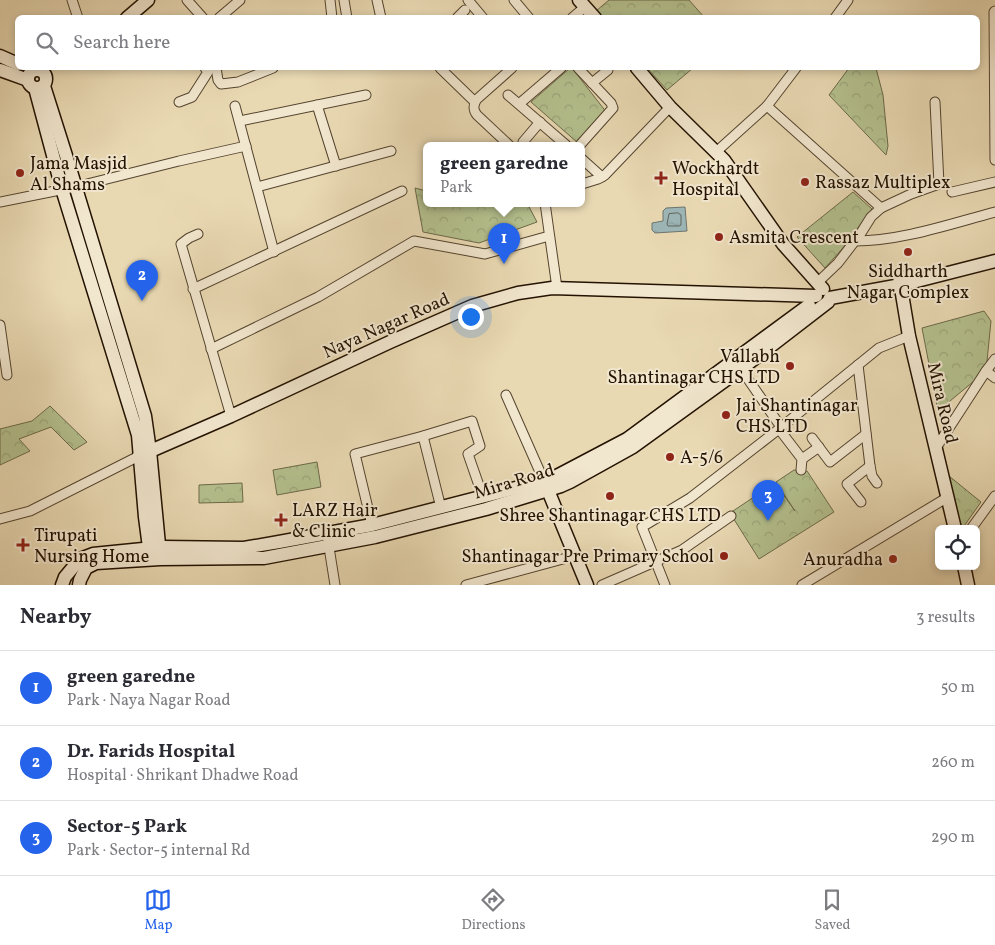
<!DOCTYPE html>
<html lang="en">
<head>
<meta charset="utf-8">
<style>
  body { margin:0; font-family:Vollkorn,serif; background:#f7f7f7; color:#2b2b33 }
  .controls { position:absolute; right:15px; bottom:15px; display:grid; overflow:hidden; border-radius:8px; box-shadow:0 2px 8px #0003 }
  .controls button { width:45px; height:45px; display:grid; place-items:center; padding:0; border:0; border-bottom:1px solid #e1e1e2; background:#fff; color:#2b2b33; font:25px sans-serif }
  .you { position:absolute; left:470px; top:316px; width:18px; height:18px; margin:-12px; border:4px solid #fff; border-radius:50%; background:#1a73e8; box-shadow:0 0 0 8px #1a73e833 }
  .badge { display:grid; place-items:center; width:32px; height:32px; border-radius:50%; background:#2563eb; color:#fff; font-size:16px; font-weight:700 }
  .pin { position:absolute; translate:-50% -41px; filter:drop-shadow(0 1px 2px #0008) }
  .pin::after { content:''; position:absolute; top:26px; width:18px; height:15px; background:inherit; clip-path:polygon(0 0,100% 0,50% 100%) }
  .popup { position:absolute; left:423px; top:142px; width:162px; height:65px; box-sizing:border-box; display:grid; place-content:center; border-radius:8px; background:#fff; filter:drop-shadow(0 1px 4px #0005); font-size:16px; white-space:nowrap; color:#7c7c81 }
  .popup b { font-size:19px; color:#2b2b33 }
  .popup::after { content:''; position:absolute; left:50%; top:100%; margin-left:-10px; border:10px solid transparent; border-top-color:#fff }
  .list { margin:0; padding:0; list-style:none }
  h2 { display:flex; justify-content:space-between; align-items:center; height:65px; margin:0; padding:0 20px; font-size:21px }
  h2 small { font-size:16px; font-weight:400; color:#7c7c81 }
  .list li { display:grid; grid-template-columns:32px 1fr auto; gap:15px; align-items:center; box-sizing:border-box; height:75px; padding:0 20px; border-top:1px solid #e1e1e2 }
  .list b { display:block; font-size:19px; white-space:nowrap }
  .list p { margin:0; font-size:16px; white-space:nowrap; color:#7c7c81 }
  .list em { font-size:16px; font-style:normal; color:#7c7c81 }
  .icon { flex:none; width:28px; height:28px; fill:none; stroke:currentColor; stroke-width:2; stroke-linecap:round; stroke-linejoin:round }
  .map { position:relative; flex:none; width:995px; height:585px; overflow:hidden }
  .search { position:absolute; background:#fff; box-shadow:0 2px 8px #0003; left:15px; right:15px; top:15px; height:55px; display:flex; align-items:center; gap:12px; box-sizing:border-box; padding:0 18px; border-radius:8px; color:#7c7c81; font-size:19px }
  .sheet { height:290px; background:#fff }
  nav { display:flex; justify-content:space-around; align-items:center; box-sizing:border-box; height:70px; border-top:1px solid #e1e1e2; background:#fff; font-size:14px; color:#7c7c81 }
  nav a { display:grid; justify-items:center; gap:2px }
  nav .on { color:#2563eb }
  .map>svg:first-child { display:block }
</style>
</head>
<body>
<div class="map">
<svg width="995" height="585" viewBox="0 0 995 585">
  <defs>
    <pattern id="forest-crowns" width="20" height="18" patternUnits="userSpaceOnUse" patternTransform="scale(1.25)"><rect width="20" height="18" fill="#b4c08e"/><path d="M2 6a3 3 0 1 1 6 0M12 15a3 3 0 1 1 6 0" fill="none" stroke="#9aa479"/></pattern>
    <pattern id="water-ripples" width="26" height="14" patternUnits="userSpaceOnUse" patternTransform="scale(1.25)"><rect width="26" height="14" fill="#9db7b8"/><path d="M2 4q2-2 4 0t4 0M15 11q2-2 4 0t4 0" fill="none" stroke="#879c9c"/></pattern>
  </defs>
  <rect width="100%" height="100%" fill="#e9d9b3"/>
  <filter id="stains"><feTurbulence type="fractalNoise" baseFrequency=".004" numOctaves="4"/><feColorMatrix values="0 0 0 0 .2 0 0 0 0 .09 0 0 0 0 .02 0 0 0 .5 -.17"/></filter>
  <radialGradient id="worn" r=".72"><stop offset=".6" stop-color="#630" stop-opacity="0"/><stop offset="1" stop-color="#630" stop-opacity=".3"/></radialGradient>
  <g fill="url(#forest-crowns)" stroke="#6c6948">
    <polygon points="609,0 689,0 704,17 602,17 596,11"/>
    <polygon points="570,68 572,68 607,113 578,143 531,102"/>
    <polygon points="647,68 693,68 667,90"/>
    <polygon points="849,68 876,68 883,95 888,146 886,155 829,95"/>
    <polygon points="415,188 426,191 426,203 527,203 537,222 479,243 423,232"/>
    <polygon points="853,192 872,209 842,249 825,268 797,237"/>
    <polygon points="984,311 991,321 986,371 938,411 922,328"/>
    <polygon points="50,406 87,442 74,450 51,427 19,439 30,451 0,465 0,429 32,421"/>
    <polygon points="317,462 321,487 277,495 273,470"/>
    <polygon points="794,470 807,471 834,512 759,559 730,513 775,483 795,511 776,482"/>
    <polygon points="949,476 981,502 962,529 960,529"/>
    <polygon points="242,483 243,502 199,503 199,485"/>
  </g>
  <polygon fill="url(#water-ripples)" stroke="#6c756f" points="685,207 687,231 655,233 652,230 652,223 663,221 663,211 666,208"/>
  <g fill="none" stroke-linecap="round" stroke-linejoin="round">
    <polygon stroke="#60645c" stroke-width="1" points="678,213 681,215 681,225 679,226 668,226 667,224 669,214"/>
    <defs>
      <g id="street">
        <polyline points="72,0 78,18"/>
        <polyline points="187,0 203,18"/>
        <polyline points="330,0 332,18"/>
        <polyline points="344,0 347,18"/>
        <polyline points="377,0 381,18"/>
        <polyline points="468,0 483,18"/>
        <polyline points="514,0 529,18"/>
        <polyline points="995,11 994,12 995,160"/>
        <polyline points="219,18 240,0"/>
        <polyline points="457,18 465,10"/>
        <polyline points="572,18 585,7"/>
        <polyline points="835,18 848,0"/>
        <polyline points="216,68 218,80 221,84 238,82 273,68"/>
        <polyline points="440,68 475,102"/>
        <polyline points="578,68 611,103 613,108 580,145"/>
        <polyline points="592,83 608,70"/>
        <polyline points="508,95 566,145"/>
        <polyline points="179,102 192,97 208,72 205,68"/>
        <polyline points="519,104 561,68"/>
        <polyline points="317,105 336,166"/>
        <polyline points="235,106 274,252"/>
        <polyline points="767,106 881,208 911,194 939,184 935,102"/>
        <polyline points="240,121 366,95"/>
        <polyline points="523,142 540,122"/>
        <path d="M509,145L477,115C473,110 473,106 476,100L512,68"/>
        <polyline points="716,152 767,106 796,68"/>
        <polyline points="582,159 602,177"/>
        <polyline points="582,184 598,179 605,175 670,107"/>
        <polyline points="257,187 391,151"/>
        <polyline points="952,192 995,182"/>
        <polyline points="0,202 75,187 179,161 246,146"/>
        <polyline points="545,203 557,288"/>
        <polyline points="198,234 189,238 181,244 231,416"/>
        <path d="M855,241C901,241 950,224 995,212"/>
        <polyline points="817,283 838,263 861,233 871,217 881,208"/>
        <polyline points="193,289 402,191"/>
        <polyline points="0,325 7,375"/>
        <polyline points="211,349 318,297 414,241 485,254 549,236"/>
        <polyline points="995,359 986,371 995,378"/>
        <polyline points="858,365 870,466 872,476 877,483"/>
        <polyline points="741,369 781,427"/>
        <polyline points="506,395 544,481"/>
        <polyline points="779,429 802,459 801,470"/>
        <polyline points="423,436 441,508"/>
        <polyline points="812,438 830,462 866,434"/>
        <polyline points="936,448 986,371"/>
        <polyline points="802,459 819,447"/>
        <polyline points="861,502 847,484 870,466"/>
        <polyline points="0,519 30,511 139,456"/>
        <polyline points="372,525 355,454 423,436 472,421 480,446 468,454 483,497"/>
        <polyline points="971,529 995,496"/>
        <polyline points="328,541 335,585"/>
        <polyline points="466,585 574,556"/>
        <polyline points="602,585 682,550 731,516"/>
        <polyline points="665,585 642,527 690,498 779,429 879,348 909,336"/>
        <polyline points="802,585 948,497"/>
      </g>
      <g id="secondary">
        <polyline points="579,0 595,18"/>
        <polyline points="127,18 148,0"/>
        <polyline points="0,56 18,64"/>
        <polyline points="637,68 670,107 724,160 783,244 823,289"/>
        <polyline points="0,70 28,80"/>
        <circle cx="37" cy="79" r="9"/>
        <polyline points="44,86 69,165 145,416 150,451 160,555"/>
        <polyline points="35,88 62,189 138,435 145,517 150,555"/>
        <polyline points="899,276 909,336 955,529"/>
        <polyline points="139,456 231,416 390,342 472,306 518,293 552,288 816,296"/>
        <polyline points="545,483 587,585"/>
        <polyline points="964,566 968,585"/>
        <polyline points="62,585 65,577 80,559 93,554 163,547 244,548 279,542 372,525 551,479 627,439 809,305"/>
        <polyline points="79,585 80,580 86,568 96,563 160,559 264,558 375,537 486,509 561,486 570,482 633,447 741,369 828,302 830,298 901,285 995,261"/>
      </g>
    </defs>
    <use href="#street" stroke="#54442e" stroke-width="11"/>
    <use href="#secondary" stroke="#231201" stroke-width="15"/>
    <use href="#street" stroke="#f1e6ce" stroke-width="9"/>
    <use href="#secondary" stroke="#f1e6ce" stroke-width="12"/>
  </g>
  <g fill="#8f2418" stroke="#f1e6ce" stroke-width="2">
    <circle cx="20" cy="173" r="5"/>
    <path d="M658.5 170.5h5v5h5v5h-5v5h-5v-5h-5v-5h5z"/>
    <circle cx="805" cy="182" r="5"/>
    <circle cx="719" cy="237" r="5"/>
    <circle cx="908" cy="252" r="5"/>
    <circle cx="790" cy="366" r="5"/>
    <circle cx="726" cy="415" r="5"/>
    <circle cx="670" cy="457" r="5"/>
    <circle cx="610" cy="496" r="5"/>
    <path d="M278.5 512.5h5v5h5v5h-5v5h-5v-5h-5v-5h5z"/>
    <path d="M20.5 537.5h5v5h5v5h-5v5h-5v-5h-5v-5h5z"/>
    <circle cx="724" cy="556" r="5"/>
    <circle cx="893" cy="559" r="5"/>
  </g>
  <g text-anchor="middle" stroke-width="4" stroke-linejoin="round" paint-order="stroke">
    <g font-size="18" fill="#231201" stroke="#f1e6ce" text-anchor="start">
      <text x="30" y="169">Jama Masjid<tspan x="30" dy="21">Al Shams</tspan></text>
      <text x="672" y="174">Wockhardt<tspan x="672" dy="21">Hospital</tspan></text>
      <text x="815" y="188">Rassaz Multiplex</text>
      <text x="729" y="243">Asmita Crescent</text>
      <text x="908" y="277" text-anchor="middle">Siddharth<tspan x="908" dy="21">Nagar Complex</tspan></text>
      <text x="780" y="362" text-anchor="end">Vallabh<tspan x="780" dy="21">Shantinagar CHS LTD</tspan></text>
      <text x="736" y="411">Jai Shantinagar<tspan x="736" dy="21">CHS LTD</tspan></text>
      <text x="680" y="463">A-5/6</text>
      <text x="292" y="516">LARZ Hair<tspan x="292" dy="21">&amp; Clinic</tspan></text>
      <text x="610" y="521" text-anchor="middle">Shree Shantinagar CHS LTD</text>
      <text x="34" y="541">Tirupati<tspan x="34" dy="21">Nursing Home</tspan></text>
      <text x="714" y="562" text-anchor="end">Shantinagar Pre Primary School</text>
      <text x="883" y="565" text-anchor="end">Anuradha</text>
    </g>
    <g font-size="18" fill="#231201" stroke="#f1e6ce">
      <text transform="translate(386 325) rotate(-24)" y="6">Naya Nagar Road</text>
      <text transform="translate(943 403) rotate(77)" y="6">Mira Road</text>
      <text transform="translate(514 481) rotate(-17)" y="6">Mira Road</text>
    </g>
  </g>
  <rect width="100%" height="100%" filter="url(#stains)"/>
  <rect width="100%" height="100%" fill="url(#worn)"/>
</svg>
<div class="controls">
<button><svg class="icon" aria-label="locate" viewBox="0 0 24 24"><circle cx="12" cy="12" r="6"/><path d="M12 2v4M12 18v4M2 12h4M18 12h4"/></svg></button>
</div>
<div class="you"></div>
<div class="pin badge" style="left:504px;top:264px">1</div>
<div class="popup"><b>green garedne</b>Park</div>
<div class="pin badge" style="left:142px;top:301px">2</div>
<div class="pin badge" style="left:768px;top:521px">3</div>
<div class="search"><svg class="icon" aria-label="search" viewBox="0 0 24 24"><circle cx="10" cy="10" r="6"/><path d="M15 15l6 6"/></svg>Search here</div>
</div>
<section class="sheet">
<h2>Nearby<small>3 results</small></h2>
<ul class="list">
<li><span class="badge">1</span><div><b>green garedne</b><p>Park · Naya Nagar Road</p></div><em>50 m</em></li>
<li><span class="badge">2</span><div><b>Dr. Farids Hospital</b><p>Hospital · Shrikant Dhadwe Road</p></div><em>260 m</em></li>
<li><span class="badge">3</span><div><b>Sector-5 Park</b><p>Park · Sector-5 internal Rd</p></div><em>290 m</em></li>
</ul>
</section>
<nav>
<a class="on"><svg class="icon" aria-label="map" viewBox="0 0 24 24"><path d="M3 6l6-2 6 2 6-2v14l-6 2-6-2-6 2zM9 4v14M15 6v14"/></svg>Map</a>
<a><svg class="icon" aria-label="directions" viewBox="0 0 24 24"><path d="M12 3l9 9-9 9-9-9zM9 14v-3h6M13 9l2 2-2 2"/></svg>Directions</a>
<a><svg class="icon" aria-label="saved" viewBox="0 0 24 24"><path d="M7 4h10v16l-5-4-5 4z"/></svg>Saved</a>
</nav>
</body>
</html>
